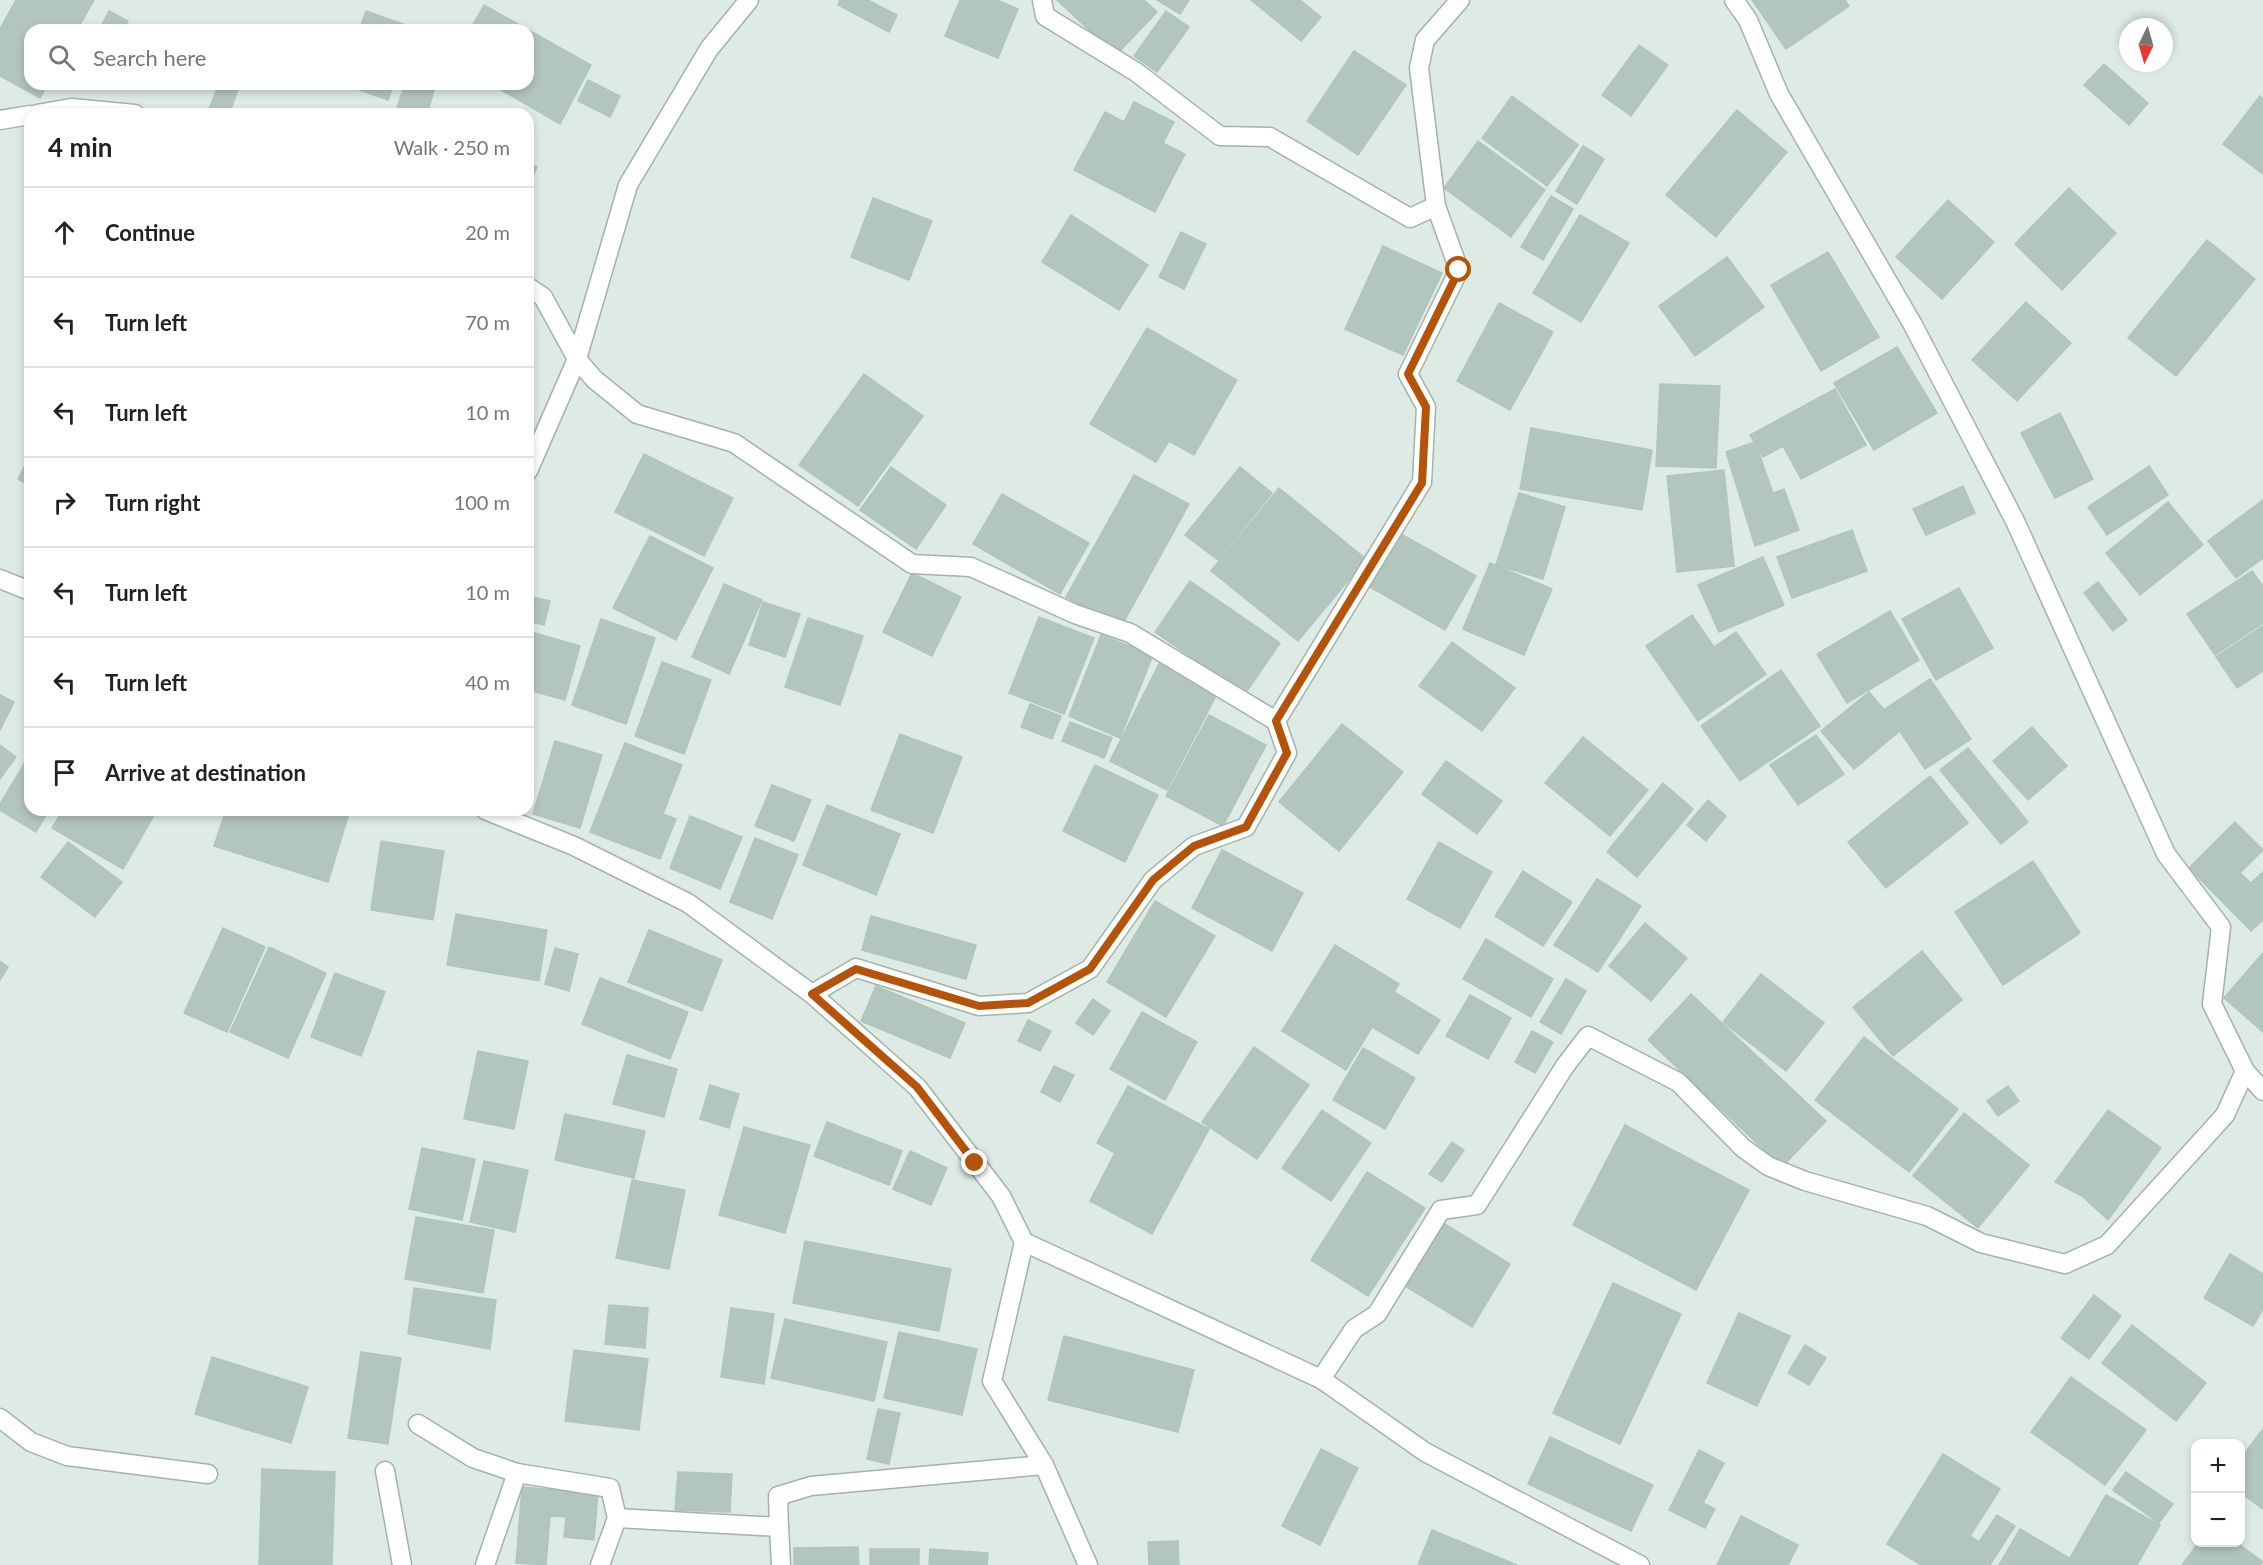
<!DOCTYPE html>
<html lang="en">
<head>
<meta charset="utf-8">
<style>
  body { margin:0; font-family:Lato,sans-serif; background:#f2f2f2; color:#222 }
  .controls { position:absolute; right:18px; bottom:18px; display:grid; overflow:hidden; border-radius:12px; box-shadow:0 3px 9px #0003 }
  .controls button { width:54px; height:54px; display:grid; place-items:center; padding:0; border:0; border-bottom:2px solid #e0e0e0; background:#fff; color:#222; font:30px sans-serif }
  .compass { position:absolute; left:2119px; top:18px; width:54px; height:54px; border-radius:50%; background:#fff; box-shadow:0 3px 9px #0003; rotate:185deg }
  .stop { position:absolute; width:18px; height:18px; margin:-14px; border:4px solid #b45309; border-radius:50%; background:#fff }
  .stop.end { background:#b45309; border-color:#fff; box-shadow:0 2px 6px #0008 }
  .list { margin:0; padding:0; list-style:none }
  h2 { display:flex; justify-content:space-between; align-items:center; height:78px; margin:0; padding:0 24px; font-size:26px }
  h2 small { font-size:20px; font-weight:400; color:#767676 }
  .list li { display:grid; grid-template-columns:39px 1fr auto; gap:18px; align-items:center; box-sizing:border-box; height:90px; padding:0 24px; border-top:2px solid #e0e0e0 }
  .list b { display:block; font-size:22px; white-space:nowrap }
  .list em { font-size:20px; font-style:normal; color:#767676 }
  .icon { flex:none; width:33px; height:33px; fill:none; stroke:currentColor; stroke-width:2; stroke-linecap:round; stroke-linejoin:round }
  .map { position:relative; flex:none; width:2263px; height:1565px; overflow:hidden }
  .search { position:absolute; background:#fff; box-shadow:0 3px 9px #0003; left:24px; top:24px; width:510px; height:66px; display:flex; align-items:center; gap:15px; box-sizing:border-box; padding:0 21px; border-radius:18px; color:#767676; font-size:22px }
  .panel { position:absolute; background:#fff; box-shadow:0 3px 9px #0003; left:24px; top:108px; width:510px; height:708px; border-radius:18px }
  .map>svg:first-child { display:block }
</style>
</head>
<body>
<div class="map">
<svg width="2263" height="1565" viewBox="0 0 2263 1565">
  <rect width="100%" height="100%" fill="#deebe4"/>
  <g fill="#b3c6bd" stroke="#b0c5bb" stroke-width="1.5">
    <polygon points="16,0 94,0 77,30 30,30 30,84 48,84 40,98 0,76 0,29"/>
    <polygon points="840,0 868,0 897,15 889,32 838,5"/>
    <polygon points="960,0 997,0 1018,9 998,58 945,36"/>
    <polygon points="1057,0 1144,0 1157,12 1116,55"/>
    <polygon points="1157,0 1189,0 1180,14"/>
    <polygon points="1251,0 1300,0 1321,17 1301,41"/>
    <polygon points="1752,0 1845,0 1849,6 1786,49"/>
    <polygon points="484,5 591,65 560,124 491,84 528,84 528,30 470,30"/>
    <polygon points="109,11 128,21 123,30 99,30"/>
    <polygon points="366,11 414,28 413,30 359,30"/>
    <polygon points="1166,11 1189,27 1157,72 1134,56"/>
    <polygon points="1639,45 1668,65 1631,116 1602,95"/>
    <polygon points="1354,51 1406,85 1358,155 1307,121"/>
    <polygon points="2104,64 2148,103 2129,125 2084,85"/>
    <polygon points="588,80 620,96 610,117 578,101"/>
    <polygon points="219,84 240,84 229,114 207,114"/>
    <polygon points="343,84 394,84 388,100"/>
    <polygon points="405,84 436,84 427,114 395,114"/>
    <polygon points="1512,96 1578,145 1547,186 1482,138"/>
    <polygon points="2260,96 2263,99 2263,174 2223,144"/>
    <polygon points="1134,102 1174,122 1163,143 1185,154 1155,212 1074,170 1105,112 1124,122"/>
    <polygon points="1737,110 1787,152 1716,237 1666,195"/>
    <polygon points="1478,141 1545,190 1511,237 1444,188"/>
    <polygon points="1583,146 1604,159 1577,204 1556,191"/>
    <polygon points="528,163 537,167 528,187"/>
    <polygon points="2069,188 2116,233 2062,290 2015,244"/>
    <polygon points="1551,196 1573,209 1543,260 1521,247"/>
    <polygon points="873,198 932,221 909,280 851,257"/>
    <polygon points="1948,200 1994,242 1942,299 1896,257"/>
    <polygon points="1071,215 1148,265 1119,310 1042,262"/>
    <polygon points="1580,215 1629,243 1581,322 1533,293"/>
    <polygon points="1181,232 1206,244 1184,289 1159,277"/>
    <polygon points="2207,240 2255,279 2176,376 2128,338"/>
    <polygon points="1383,246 1442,273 1403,355 1345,329"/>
    <polygon points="1828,252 1879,337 1821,371 1771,285"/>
    <polygon points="1727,257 1764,307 1695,356 1659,306"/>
    <polygon points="2026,302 2071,343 2017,401 1972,360"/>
    <polygon points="1499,303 1553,332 1510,410 1457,381"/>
    <polygon points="1147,328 1237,380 1194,455 1169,441 1156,462 1090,424"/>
    <polygon points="1897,347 1937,413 1874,450 1834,383"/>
    <polygon points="864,374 923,416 858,506 799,465"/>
    <polygon points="1660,384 1720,386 1716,468 1656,466"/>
    <polygon points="1835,389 1866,445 1801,479 1783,446 1763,457 1750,435"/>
    <polygon points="2060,413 2093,479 2055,498 2021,433"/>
    <polygon points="1531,428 1652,450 1642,510 1520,489"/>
    <polygon points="1755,442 1773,493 1784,489 1799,530 1755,546 1726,452"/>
    <polygon points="644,454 733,498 704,556 615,512"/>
    <polygon points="30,456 30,486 18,479"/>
    <polygon points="2149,466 2168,495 2107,535 2088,507"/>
    <polygon points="891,467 946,505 916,549 860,510"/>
    <polygon points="1240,467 1272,493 1218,560 1185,535"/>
    <polygon points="1724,470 1734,566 1677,572 1667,476"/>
    <polygon points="1134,475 1189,504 1121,627 1066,597"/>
    <polygon points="1963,486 1975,513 1926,535 1913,509"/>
    <polygon points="1279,488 1366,559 1298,641 1211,571"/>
    <polygon points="1519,493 1565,507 1543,579 1496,565"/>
    <polygon points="1002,494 1089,543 1060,594 973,544"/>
    <polygon points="2263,500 2263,558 2236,578 2208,541"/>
    <polygon points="2168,502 2203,545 2140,595 2106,553"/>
    <polygon points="1852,530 1867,571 1792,598 1777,557"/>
    <polygon points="1401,534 1476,576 1445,630 1370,587"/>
    <polygon points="650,536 713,568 676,640 613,608"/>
    <polygon points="1763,557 1784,605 1719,632 1698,585"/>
    <polygon points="1490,563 1552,589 1524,655 1463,629"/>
    <polygon points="2252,571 2263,586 2263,623 2215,655 2187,614"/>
    <polygon points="912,573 961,597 932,656 883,632"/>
    <polygon points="1190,581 1280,643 1245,694 1155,632"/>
    <polygon points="2098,582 2127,620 2113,631 2084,593"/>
    <polygon points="724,584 762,600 729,674 692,657"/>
    <polygon points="1959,588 1993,648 1936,680 1902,619"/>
    <polygon points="528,596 550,601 544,625 528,621"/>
    <polygon points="763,602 800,614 785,657 749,645"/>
    <polygon points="1890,611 1919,660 1847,703 1817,654"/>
    <polygon points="1692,615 1714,647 1736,632 1766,674 1698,721 1646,646"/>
    <polygon points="1039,617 1094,638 1064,714 1009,693"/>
    <polygon points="808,618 863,636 840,705 785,687"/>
    <polygon points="601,619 655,638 626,724 572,705"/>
    <polygon points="2263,626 2263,671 2237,688 2216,657"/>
    <polygon points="528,631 580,646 565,700 528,690"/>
    <polygon points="1101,635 1153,655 1120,738 1069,716"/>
    <polygon points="1452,642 1515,688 1482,731 1419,686"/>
    <polygon points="662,662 711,680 684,754 635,736"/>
    <polygon points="1160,662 1218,692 1167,790 1110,761"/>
    <polygon points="1781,670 1820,726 1740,781 1701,726"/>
    <polygon points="1930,679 1971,739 1925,769 1885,709"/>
    <polygon points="1869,692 1901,730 1854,769 1821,731"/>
    <polygon points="0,695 14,702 0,730"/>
    <polygon points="1030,704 1061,716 1052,739 1021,727"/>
    <polygon points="1209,715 1266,745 1223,826 1166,796"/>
    <polygon points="1070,722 1112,738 1104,758 1062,741"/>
    <polygon points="1342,724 1403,772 1339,851 1279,802"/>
    <polygon points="2032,727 2067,766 2028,800 1993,761"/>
    <polygon points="900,734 962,757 933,833 871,810"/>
    <polygon points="1816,735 1844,774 1798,805 1770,765"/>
    <polygon points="1583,737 1648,790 1610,836 1545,783"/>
    <polygon points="555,741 602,755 580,828 533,814"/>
    <polygon points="625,743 682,765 663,814 676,819 660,859 590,832"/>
    <polygon points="0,745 16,757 0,779"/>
    <polygon points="1968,748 2028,822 2001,844 1940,770"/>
    <polygon points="30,754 30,810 49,810 36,832 0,810 0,804"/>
    <polygon points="1446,761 1502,801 1477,834 1422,794"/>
    <polygon points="1095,765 1158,795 1125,862 1063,831"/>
    <polygon points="1930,776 1968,823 1886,888 1848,842"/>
    <polygon points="1663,783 1693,809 1637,877 1607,852"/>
    <polygon points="772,785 811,800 794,841 755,826"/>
    <polygon points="1708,800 1726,816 1706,841 1687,825"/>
    <polygon points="827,805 900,834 876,895 803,865"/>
    <polygon points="63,810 153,810 156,812 123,869 52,828"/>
    <polygon points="226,810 350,810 328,882 214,846"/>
    <polygon points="690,816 742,837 720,889 670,868"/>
    <polygon points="2235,822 2263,850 2240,873 2251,883 2263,872 2263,920 2251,931 2189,868"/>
    <polygon points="755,838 798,855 772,919 730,902"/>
    <polygon points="381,841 444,851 433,920 371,910"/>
    <polygon points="68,842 122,882 95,917 41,877"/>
    <polygon points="1439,842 1492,872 1460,928 1407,899"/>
    <polygon points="1222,850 1303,893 1272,951 1192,908"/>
    <polygon points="2033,861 2080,933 2003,985 1955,912"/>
    <polygon points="1523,871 1572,902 1543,946 1495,916"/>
    <polygon points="1597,879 1641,906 1598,972 1554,945"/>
    <polygon points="1155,901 1215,936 1166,1017 1107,982"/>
    <polygon points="456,914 547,930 539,981 447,965"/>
    <polygon points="871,916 976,945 966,979 862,950"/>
    <polygon points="1645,923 1687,958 1651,1001 1609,966"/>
    <polygon points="223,928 265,947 227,1032 184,1013"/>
    <polygon points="649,930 722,960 702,1011 628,982"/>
    <polygon points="1486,939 1553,979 1531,1017 1463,979"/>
    <polygon points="1335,945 1399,984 1394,992 1440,1020 1418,1054 1372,1027 1346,1070 1282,1031"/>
    <polygon points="269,947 326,973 288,1058 230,1032"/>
    <polygon points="555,948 578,954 569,991 545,984"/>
    <polygon points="1922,951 1962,1000 1893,1056 1853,1007"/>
    <polygon points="2263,953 2263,1032 2224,998"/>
    <polygon points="0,961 8,967 0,980"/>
    <polygon points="335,973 385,992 361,1056 311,1037"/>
    <polygon points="1761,974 1824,1023 1786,1071 1723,1022"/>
    <polygon points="600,978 688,1012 670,1059 582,1024"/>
    <polygon points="1566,979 1586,991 1561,1034 1540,1022"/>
    <polygon points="876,986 965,1023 950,1058 861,1021"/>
    <polygon points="1691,994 1826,1121 1782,1167 1648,1040"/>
    <polygon points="1470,995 1511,1018 1488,1059 1446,1036"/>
    <polygon points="1093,999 1110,1011 1093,1035 1076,1023"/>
    <polygon points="1142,1012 1197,1042 1165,1100 1110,1069"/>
    <polygon points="1028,1020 1051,1031 1040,1051 1018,1041"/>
    <polygon points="1532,1031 1553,1042 1535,1073 1515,1062"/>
    <polygon points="1864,1037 1958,1109 1909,1172 1815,1100"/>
    <polygon points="1254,1047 1309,1085 1257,1159 1202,1122"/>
    <polygon points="1363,1048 1415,1078 1385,1129 1333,1100"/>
    <polygon points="478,1051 528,1061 514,1129 464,1119"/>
    <polygon points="627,1055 677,1069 664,1117 613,1104"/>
    <polygon points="1054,1066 1074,1075 1060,1102 1041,1092"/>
    <polygon points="710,1085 739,1094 729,1128 700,1119"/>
    <polygon points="1128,1086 1209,1129 1152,1234 1090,1201 1115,1153 1097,1143"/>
    <polygon points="2008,1086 2019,1101 1998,1116 1987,1101"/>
    <polygon points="1322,1110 1371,1143 1331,1201 1282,1168"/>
    <polygon points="2108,1110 2161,1148 2108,1220 2082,1196 2055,1182"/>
    <polygon points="1964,1113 2029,1165 1978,1228 1913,1176"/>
    <polygon points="565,1114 645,1131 634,1178 555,1160"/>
    <polygon points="827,1122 902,1151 889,1185 814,1156"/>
    <polygon points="1625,1125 1749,1190 1696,1290 1573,1225"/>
    <polygon points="744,1127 810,1145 785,1233 719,1215"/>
    <polygon points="1452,1142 1464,1150 1442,1182 1429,1174"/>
    <polygon points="422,1148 475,1159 462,1220 409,1209"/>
    <polygon points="910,1151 947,1168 931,1205 893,1189"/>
    <polygon points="484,1161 528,1170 515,1232 470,1222"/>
    <polygon points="1367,1172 1425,1208 1368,1296 1311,1260"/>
    <polygon points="632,1180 685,1190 669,1269 616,1258"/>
    <polygon points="416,1217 494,1230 483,1293 405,1279"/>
    <polygon points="1443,1223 1510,1264 1472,1327 1405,1286"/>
    <polygon points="805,1241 951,1269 939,1331 793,1303"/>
    <polygon points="2230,1254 2263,1274 2263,1309 2253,1326 2204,1298"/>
    <polygon points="1613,1283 1681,1314 1620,1444 1553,1413"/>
    <polygon points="414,1288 496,1300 490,1349 408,1334"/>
    <polygon points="2094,1295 2121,1316 2089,1359 2061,1338"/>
    <polygon points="609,1305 648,1308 645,1348 605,1344"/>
    <polygon points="731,1308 774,1314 764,1384 721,1377"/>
    <polygon points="1739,1313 1790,1336 1757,1406 1707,1383"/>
    <polygon points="785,1319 887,1342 874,1401 771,1378"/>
    <polygon points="2132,1325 2206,1383 2176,1421 2102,1363"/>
    <polygon points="899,1332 977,1349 962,1415 884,1398"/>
    <polygon points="1064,1336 1194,1370 1178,1432 1048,1400"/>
    <polygon points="1805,1345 1826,1358 1809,1385 1788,1373"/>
    <polygon points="574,1350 648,1359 639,1430 565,1421"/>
    <polygon points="361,1352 401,1358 388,1444 348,1438"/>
    <polygon points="212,1357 308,1387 291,1443 195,1414"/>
    <polygon points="2071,1377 2146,1430 2105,1485 2031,1432"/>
    <polygon points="878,1409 900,1413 889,1464 867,1459"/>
    <polygon points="2263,1429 2263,1509 2240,1492 2240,1459"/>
    <polygon points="1550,1437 1653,1485 1631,1531 1528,1484"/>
    <polygon points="1321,1449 1358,1468 1320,1545 1282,1526"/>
    <polygon points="1699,1450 1724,1463 1703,1503 1715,1509 1705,1528 1669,1510"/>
    <polygon points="1943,1454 2000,1489 1970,1536 1979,1542 1997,1515 2015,1526 1990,1565 1921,1565 1887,1544"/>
    <polygon points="262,1469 335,1472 332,1565 259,1565"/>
    <polygon points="678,1472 732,1474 730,1512 675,1510"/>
    <polygon points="2126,1472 2173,1504 2159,1523 2113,1490"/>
    <polygon points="522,1487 598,1493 594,1540 564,1537 566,1517 550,1516 546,1565 516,1563"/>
    <polygon points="2106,1495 2160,1525 2137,1565 2066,1565"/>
    <polygon points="1741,1516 1798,1545 1788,1565 1717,1565"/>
    <polygon points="2020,1529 2071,1559 2067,1565 1999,1565"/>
    <polygon points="1432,1530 1517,1565 1418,1565"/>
    <polygon points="1178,1541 1179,1565 1149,1565 1148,1542"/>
    <polygon points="2199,1542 2236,1542 2263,1562 2260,1565 2182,1565"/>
    <polygon points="858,1547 859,1565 794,1565 794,1548"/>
    <rect x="870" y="1549" width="49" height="16"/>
    <polygon points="930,1549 988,1553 987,1565 929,1565"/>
  </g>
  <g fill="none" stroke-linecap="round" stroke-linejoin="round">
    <defs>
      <g id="minor">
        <polyline points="1042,0 1045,16 1136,72 1220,136 1270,137 1410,218 1436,206"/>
        <polyline points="37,114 71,108 135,114"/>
        <polyline points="0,120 30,115"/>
        <polyline points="528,287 543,297 577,359 594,379 637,414 734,443 912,564 971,567 1075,614 1130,633 1276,721"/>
        <polyline points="528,471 577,359 628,185 709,49 749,0"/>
        <polyline points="0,579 30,591"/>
        <polyline points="485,810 574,846 688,903 812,994 917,1087 1001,1196 1024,1242 992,1381 1044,1465 1088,1565"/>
        <polyline points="812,994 856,968 979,1006 1028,1003 1090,969 1153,880 1194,846 1246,827 1287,753 1276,721 1422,482 1426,407 1408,374 1459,270 1436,206 1419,68 1425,40 1460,0"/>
        <polyline points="2245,1071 2263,1091"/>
        <polyline points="1024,1242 1321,1379 1425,1452 1640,1565"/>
        <polyline points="1321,1379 1354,1329 1377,1314 1441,1210 1477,1205 1565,1066 1588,1036 1678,1082 1743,1148 1768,1166 1805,1181 1927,1216 1981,1243 2065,1264 2107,1245 2225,1115 2245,1071 2212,1004 2221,927 2166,854 2015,521 1913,325 1779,94 1748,20 1734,0"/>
        <polyline points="0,1418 31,1442 67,1456 208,1474"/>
        <polyline points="418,1424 473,1458 517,1473 610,1488 617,1518"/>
        <polyline points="385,1471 402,1565"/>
        <polyline points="779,1527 781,1565"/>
        <polyline points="485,1565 517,1473"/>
        <polyline points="600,1565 617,1518 779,1527 778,1496 811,1486 1044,1465"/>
      </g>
    </defs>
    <use href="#minor" stroke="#a1b3ab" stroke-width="21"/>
    <use href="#minor" stroke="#fff" stroke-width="18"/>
  </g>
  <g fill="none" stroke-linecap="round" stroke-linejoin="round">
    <polyline stroke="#b45309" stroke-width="8" points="975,1163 917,1087 812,994 856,969 979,1006 1028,1003 1090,969 1153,880 1194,846 1246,827 1287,753 1276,721 1422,483 1426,407 1408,374 1459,270"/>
  </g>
</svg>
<div class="controls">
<button>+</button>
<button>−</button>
</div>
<svg class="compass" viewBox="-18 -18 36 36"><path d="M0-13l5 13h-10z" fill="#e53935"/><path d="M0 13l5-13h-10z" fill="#767676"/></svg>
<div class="stop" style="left:1459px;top:270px"></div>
<div class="stop end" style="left:975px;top:1163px"></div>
<div class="search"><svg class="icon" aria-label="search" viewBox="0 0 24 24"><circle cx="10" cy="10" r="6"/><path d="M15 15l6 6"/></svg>Search here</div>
<section class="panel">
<h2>4 min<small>Walk · 250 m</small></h2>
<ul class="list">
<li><svg class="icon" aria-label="ahead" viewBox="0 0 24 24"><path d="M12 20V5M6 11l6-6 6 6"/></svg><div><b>Continue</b></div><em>20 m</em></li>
<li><svg class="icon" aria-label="left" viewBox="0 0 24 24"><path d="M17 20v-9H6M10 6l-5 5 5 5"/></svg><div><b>Turn left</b></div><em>70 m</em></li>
<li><svg class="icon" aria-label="left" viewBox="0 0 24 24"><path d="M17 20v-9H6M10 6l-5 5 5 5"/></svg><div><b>Turn left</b></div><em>10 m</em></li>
<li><svg class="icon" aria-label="right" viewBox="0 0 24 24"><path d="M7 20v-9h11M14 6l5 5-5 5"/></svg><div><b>Turn right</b></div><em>100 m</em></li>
<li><svg class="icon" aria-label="left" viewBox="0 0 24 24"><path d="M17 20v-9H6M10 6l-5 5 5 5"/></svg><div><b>Turn left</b></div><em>10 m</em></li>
<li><svg class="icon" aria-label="left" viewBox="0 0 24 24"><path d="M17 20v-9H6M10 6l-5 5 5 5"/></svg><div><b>Turn left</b></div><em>40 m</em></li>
<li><svg class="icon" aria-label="arrive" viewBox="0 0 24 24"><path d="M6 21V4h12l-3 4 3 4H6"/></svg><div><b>Arrive at destination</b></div></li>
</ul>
</section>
</div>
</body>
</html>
